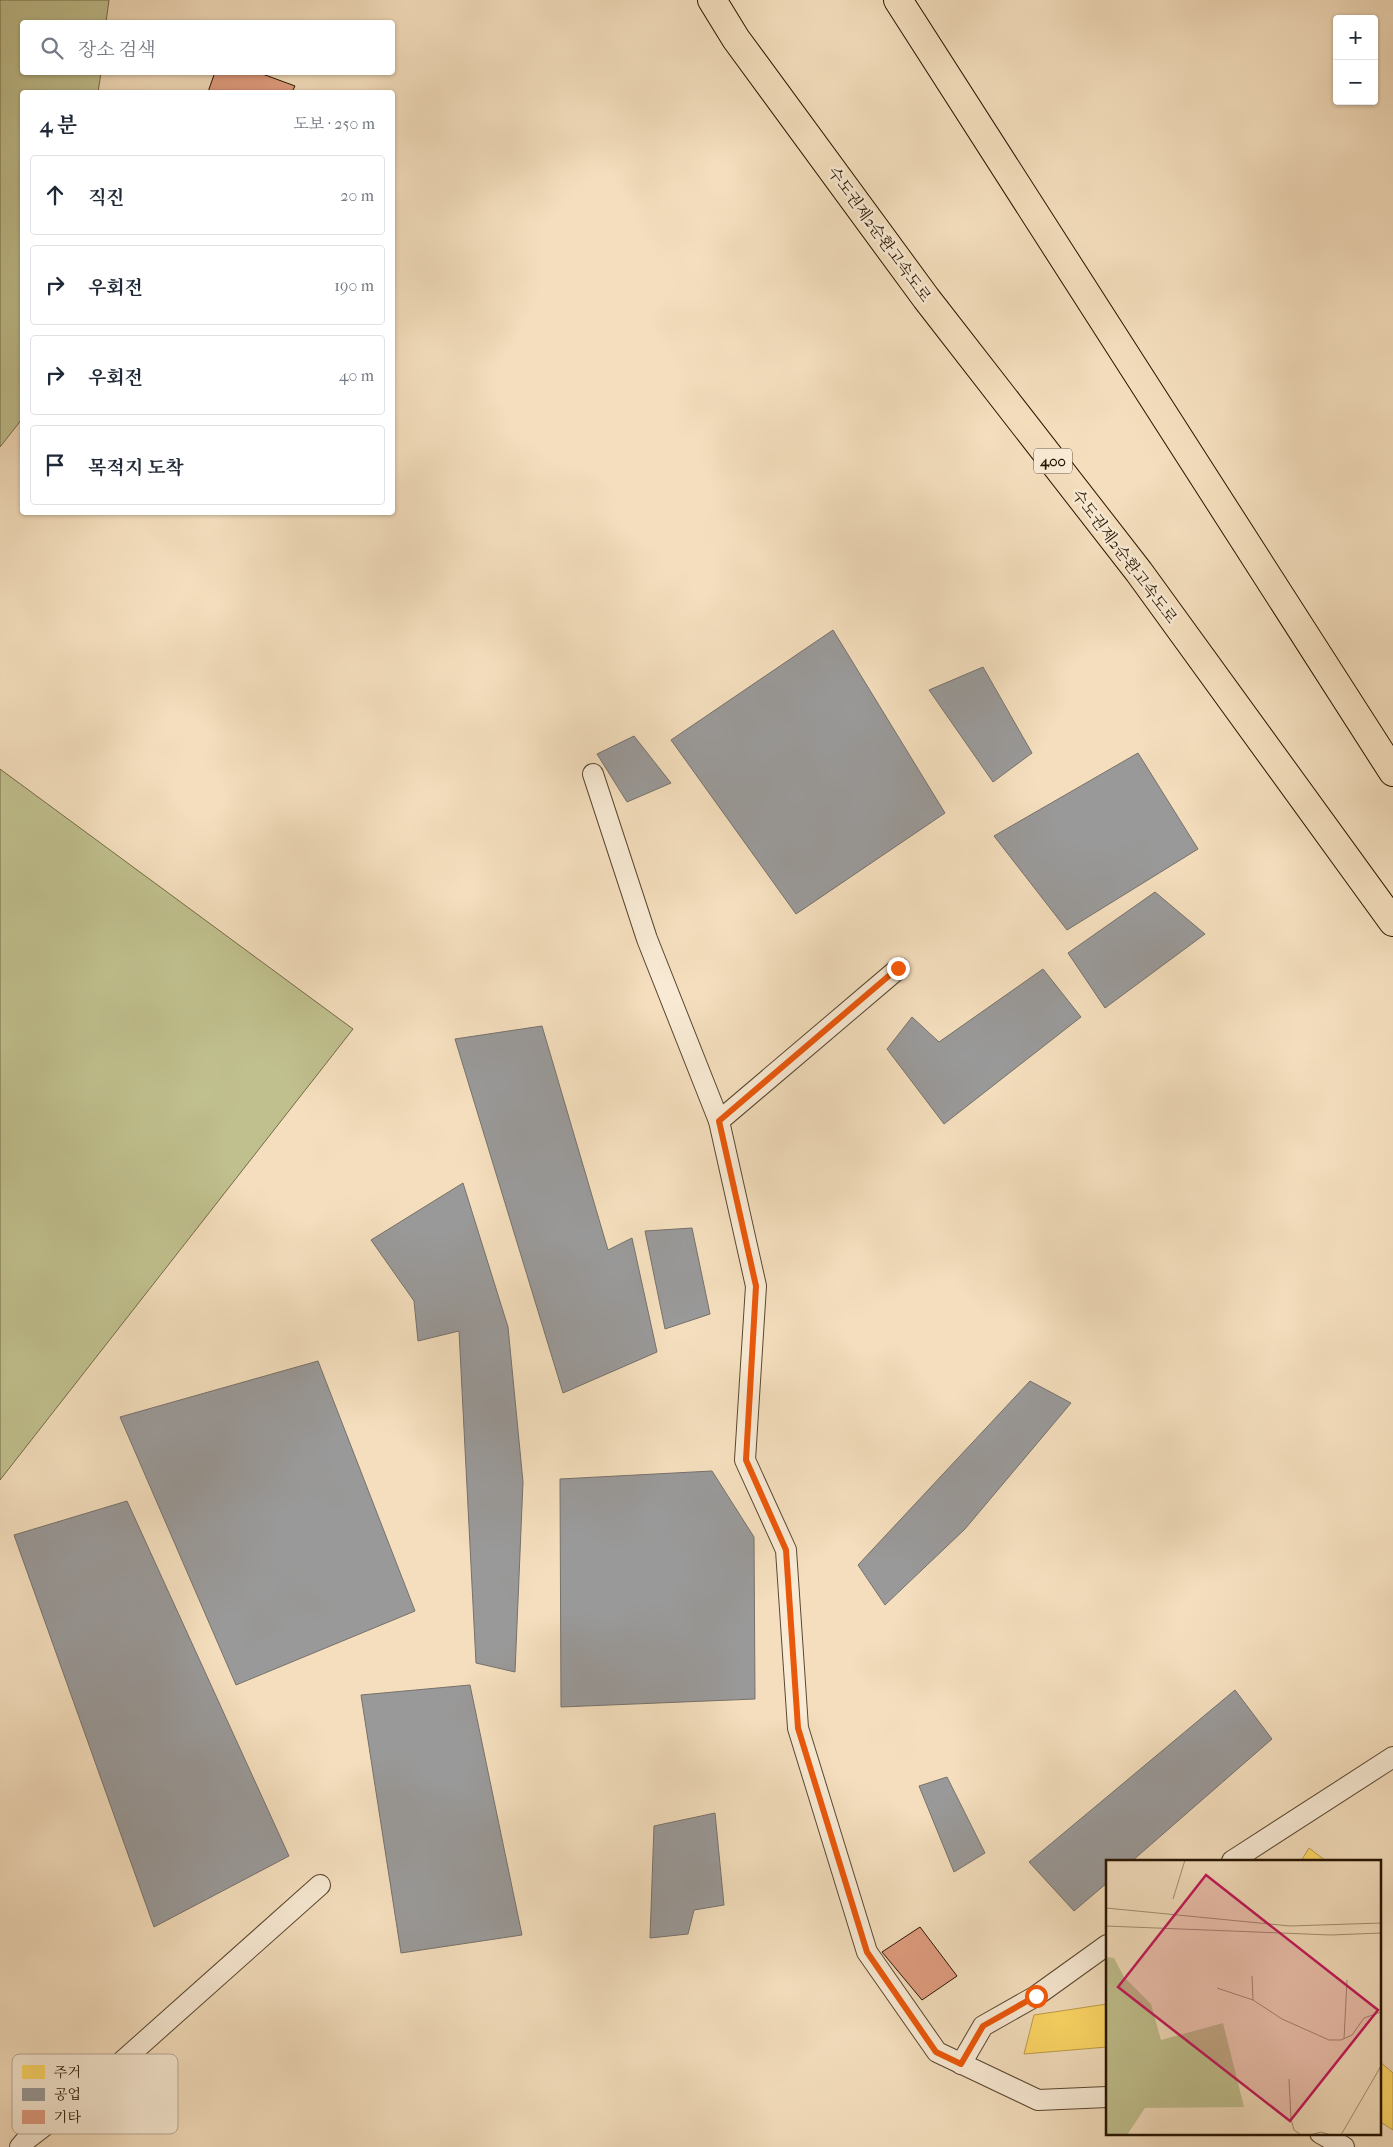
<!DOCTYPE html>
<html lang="ko">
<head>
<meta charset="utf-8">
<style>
  body { margin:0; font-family:"IM FELL French Canon","Noto Serif KR",serif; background:#f2f2f3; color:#1f2937 }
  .controls { position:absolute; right:15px; top:15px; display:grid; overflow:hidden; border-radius:5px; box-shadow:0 1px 4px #0004 }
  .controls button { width:45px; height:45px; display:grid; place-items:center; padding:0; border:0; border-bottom:1px solid #e0e1e3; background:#fff; color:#1f2937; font:25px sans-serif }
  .stop { position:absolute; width:15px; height:15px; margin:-11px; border:4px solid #ea580c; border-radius:50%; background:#fff }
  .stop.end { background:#ea580c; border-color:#fff; box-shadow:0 1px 5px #0008 }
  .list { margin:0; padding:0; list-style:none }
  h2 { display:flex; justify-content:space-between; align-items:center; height:65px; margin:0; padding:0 20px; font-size:21px }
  h2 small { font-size:16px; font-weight:400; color:#747a83 }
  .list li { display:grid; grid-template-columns:32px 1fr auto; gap:15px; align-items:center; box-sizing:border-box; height:80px; margin:0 10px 10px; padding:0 10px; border:1px solid #e0e1e3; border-radius:5px }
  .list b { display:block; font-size:19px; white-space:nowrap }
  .list em { font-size:16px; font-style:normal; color:#747a83 }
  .icon { flex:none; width:28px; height:28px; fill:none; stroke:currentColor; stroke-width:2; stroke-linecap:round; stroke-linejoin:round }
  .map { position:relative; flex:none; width:1393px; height:2147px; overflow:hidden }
  .search { position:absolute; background:#fff; box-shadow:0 1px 4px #0004; left:20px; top:20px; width:375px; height:55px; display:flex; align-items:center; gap:12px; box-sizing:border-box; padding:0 18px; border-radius:5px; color:#747a83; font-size:19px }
  .panel { position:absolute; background:#fff; box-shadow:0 1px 4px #0004; left:20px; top:90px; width:375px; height:425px; border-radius:5px }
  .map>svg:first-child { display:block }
</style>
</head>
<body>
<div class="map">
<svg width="1393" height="2147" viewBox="0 0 1393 2147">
  <rect width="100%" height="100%" fill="#f4debd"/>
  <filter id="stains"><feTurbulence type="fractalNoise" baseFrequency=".004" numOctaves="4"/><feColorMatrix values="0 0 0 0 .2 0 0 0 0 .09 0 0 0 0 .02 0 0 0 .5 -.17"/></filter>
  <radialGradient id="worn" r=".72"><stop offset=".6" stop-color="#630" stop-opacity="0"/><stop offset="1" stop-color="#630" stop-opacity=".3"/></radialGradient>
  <g fill="#c0c08e" stroke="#746a48">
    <polygon points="0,0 109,0 106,22 22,22 22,72 101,73 98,92 22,92 22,419 0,447"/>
    <polygon points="0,769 353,1029 0,1480"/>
  </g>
  <g fill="#ffd966" stroke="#be9e48">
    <polygon points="1309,1848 1326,1861 1301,1861"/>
    <polygon points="1107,2004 1107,2047 1024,2054 1034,2015"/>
    <polygon points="1379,2061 1393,2073 1393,2130 1379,2121"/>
  </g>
  <g fill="#999" stroke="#77716b">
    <polygon points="833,630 945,813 796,914 671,740"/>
    <polygon points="983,667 1032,753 993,782 929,690"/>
    <polygon points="634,736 671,783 627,802 597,754"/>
    <polygon points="1138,753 1198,849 1067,930 994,836"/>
    <polygon points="1155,892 1205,934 1105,1008 1068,953"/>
    <polygon points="1043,969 1081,1017 944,1124 887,1049 912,1017 939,1042"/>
    <polygon points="542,1026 608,1250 632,1238 657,1352 563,1393 455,1039"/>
    <polygon points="463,1183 508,1327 523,1482 515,1672 476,1663 459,1331 418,1341 414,1301 371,1240"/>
    <polygon points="692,1228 710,1314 665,1329 645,1231"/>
    <polygon points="318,1361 415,1611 236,1685 120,1417"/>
    <polygon points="1030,1381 1071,1403 965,1529 885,1605 858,1565"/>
    <polygon points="712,1471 754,1537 755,1699 561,1707 560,1479"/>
    <polygon points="127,1501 289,1856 154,1927 14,1535"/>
    <polygon points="470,1685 522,1935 401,1953 361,1695"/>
    <polygon points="1235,1690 1272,1739 1132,1861 1107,1861 1107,1883 1074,1911 1029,1862"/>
    <polygon points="947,1777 985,1853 954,1872 919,1786"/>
    <polygon points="715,1813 724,1905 694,1910 688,1934 650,1938 654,1826"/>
  </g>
  <g fill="#e09d80" stroke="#271501">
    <polygon points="215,72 257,72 295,86 292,92 208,92"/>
    <polygon points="920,1927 957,1976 922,2000 882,1952"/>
  </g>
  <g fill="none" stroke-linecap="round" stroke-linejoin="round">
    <defs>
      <g id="lane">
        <polyline points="593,774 647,939 719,1121"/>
        <polyline points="899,968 719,1121 756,1286 745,1460 786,1550 798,1728 867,1952 937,2052 1038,2100 1107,2097"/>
        <polyline points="1232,1861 1393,1757"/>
        <polyline points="961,2064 983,2026 1036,1996 1107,1945"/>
        <polyline points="1320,2133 1344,2147"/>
        <polyline points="20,2147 26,2140 81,2098 320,1885"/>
      </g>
      <g id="highway">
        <polyline points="712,0 736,39 926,298 1139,572 1393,922"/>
        <polyline points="898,0 1393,772"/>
      </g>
    </defs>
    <use href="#lane" stroke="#5a4730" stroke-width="22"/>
    <use href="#highway" stroke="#271501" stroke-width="30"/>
    <use href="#lane" stroke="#f8ead4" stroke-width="20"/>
    <use href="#highway" stroke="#f4debd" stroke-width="28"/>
  </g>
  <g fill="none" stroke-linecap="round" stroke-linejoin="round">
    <polyline stroke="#ea580c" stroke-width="6" points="898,968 719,1121 756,1286 746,1460 786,1550 798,1728 867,1952 936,2052 961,2064 983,2026 1036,1996"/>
  </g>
  <g text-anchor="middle" stroke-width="5" stroke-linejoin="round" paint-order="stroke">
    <rect fill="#f8ead4" stroke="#665540" stroke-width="1" x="1034" y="448.5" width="38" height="25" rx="4"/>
    <g font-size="15" font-weight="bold" fill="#271501">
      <text x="1053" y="466">400</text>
    </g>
    <g font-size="16" fill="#271501" stroke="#f8ead4">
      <text transform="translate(880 234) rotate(54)" y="6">수도권제2순환고속도로</text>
      <text transform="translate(1125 556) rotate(53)" y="6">수도권제2순환고속도로</text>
    </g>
  </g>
  <g transform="translate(1106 1860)">
    <rect width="275" height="275" fill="#f4debd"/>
    <path d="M0,97L8,98L18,117L45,144L55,180L117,163L138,247L39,248L21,275H0Z" fill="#c0c08e"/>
    <path fill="none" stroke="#a28e72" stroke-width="1" d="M67,39L79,0M0,48L184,66L275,63M0,66L225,75L275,73M146,116L147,140L176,159L223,180H235L246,175L258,158L275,152M111,128L147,140M238,179L241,120M183,219L185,259L188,270L195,275M204,275L215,272L225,275M235,275L275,206"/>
    <path fill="#c2185b" fill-opacity="0.15" stroke="#c2185b" stroke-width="2.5" d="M100,15L272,150L184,261L12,127Z"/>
    <rect width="275" height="275" fill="none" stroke="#271501" stroke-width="2.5"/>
  </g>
  <rect x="12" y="2054" width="166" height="80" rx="8" fill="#f8ead4" stroke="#b9aa95" stroke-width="1"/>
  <rect x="22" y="2065" width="23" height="14" fill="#ffd966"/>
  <rect x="22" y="2088" width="23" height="13" fill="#999"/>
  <rect x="22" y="2110" width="23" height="14" fill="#e09d80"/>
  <g font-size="14" fill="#271501">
    <text x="54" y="2077">주거</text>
    <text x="54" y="2099">공업</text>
    <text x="54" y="2122">기타</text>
  </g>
  <rect width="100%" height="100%" filter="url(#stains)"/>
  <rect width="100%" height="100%" fill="url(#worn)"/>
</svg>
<div class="controls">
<button>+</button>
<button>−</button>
</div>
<div class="stop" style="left:1036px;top:1996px"></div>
<div class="stop end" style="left:898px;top:968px"></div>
<div class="search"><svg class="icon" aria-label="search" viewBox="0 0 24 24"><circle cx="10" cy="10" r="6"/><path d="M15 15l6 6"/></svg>장소 검색</div>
<section class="panel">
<h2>4 분<small>도보 · 250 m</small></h2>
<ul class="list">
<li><svg class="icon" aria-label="ahead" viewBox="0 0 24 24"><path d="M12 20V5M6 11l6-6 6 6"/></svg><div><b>직진</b></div><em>20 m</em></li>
<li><svg class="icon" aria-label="right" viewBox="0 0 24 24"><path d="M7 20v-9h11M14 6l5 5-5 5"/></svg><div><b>우회전</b></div><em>190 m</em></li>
<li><svg class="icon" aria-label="right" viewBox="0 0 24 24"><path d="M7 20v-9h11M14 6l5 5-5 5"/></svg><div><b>우회전</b></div><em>40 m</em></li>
<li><svg class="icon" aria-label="arrive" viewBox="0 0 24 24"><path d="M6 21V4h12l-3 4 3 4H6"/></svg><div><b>목적지 도착</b></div></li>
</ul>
</section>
</div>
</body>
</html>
